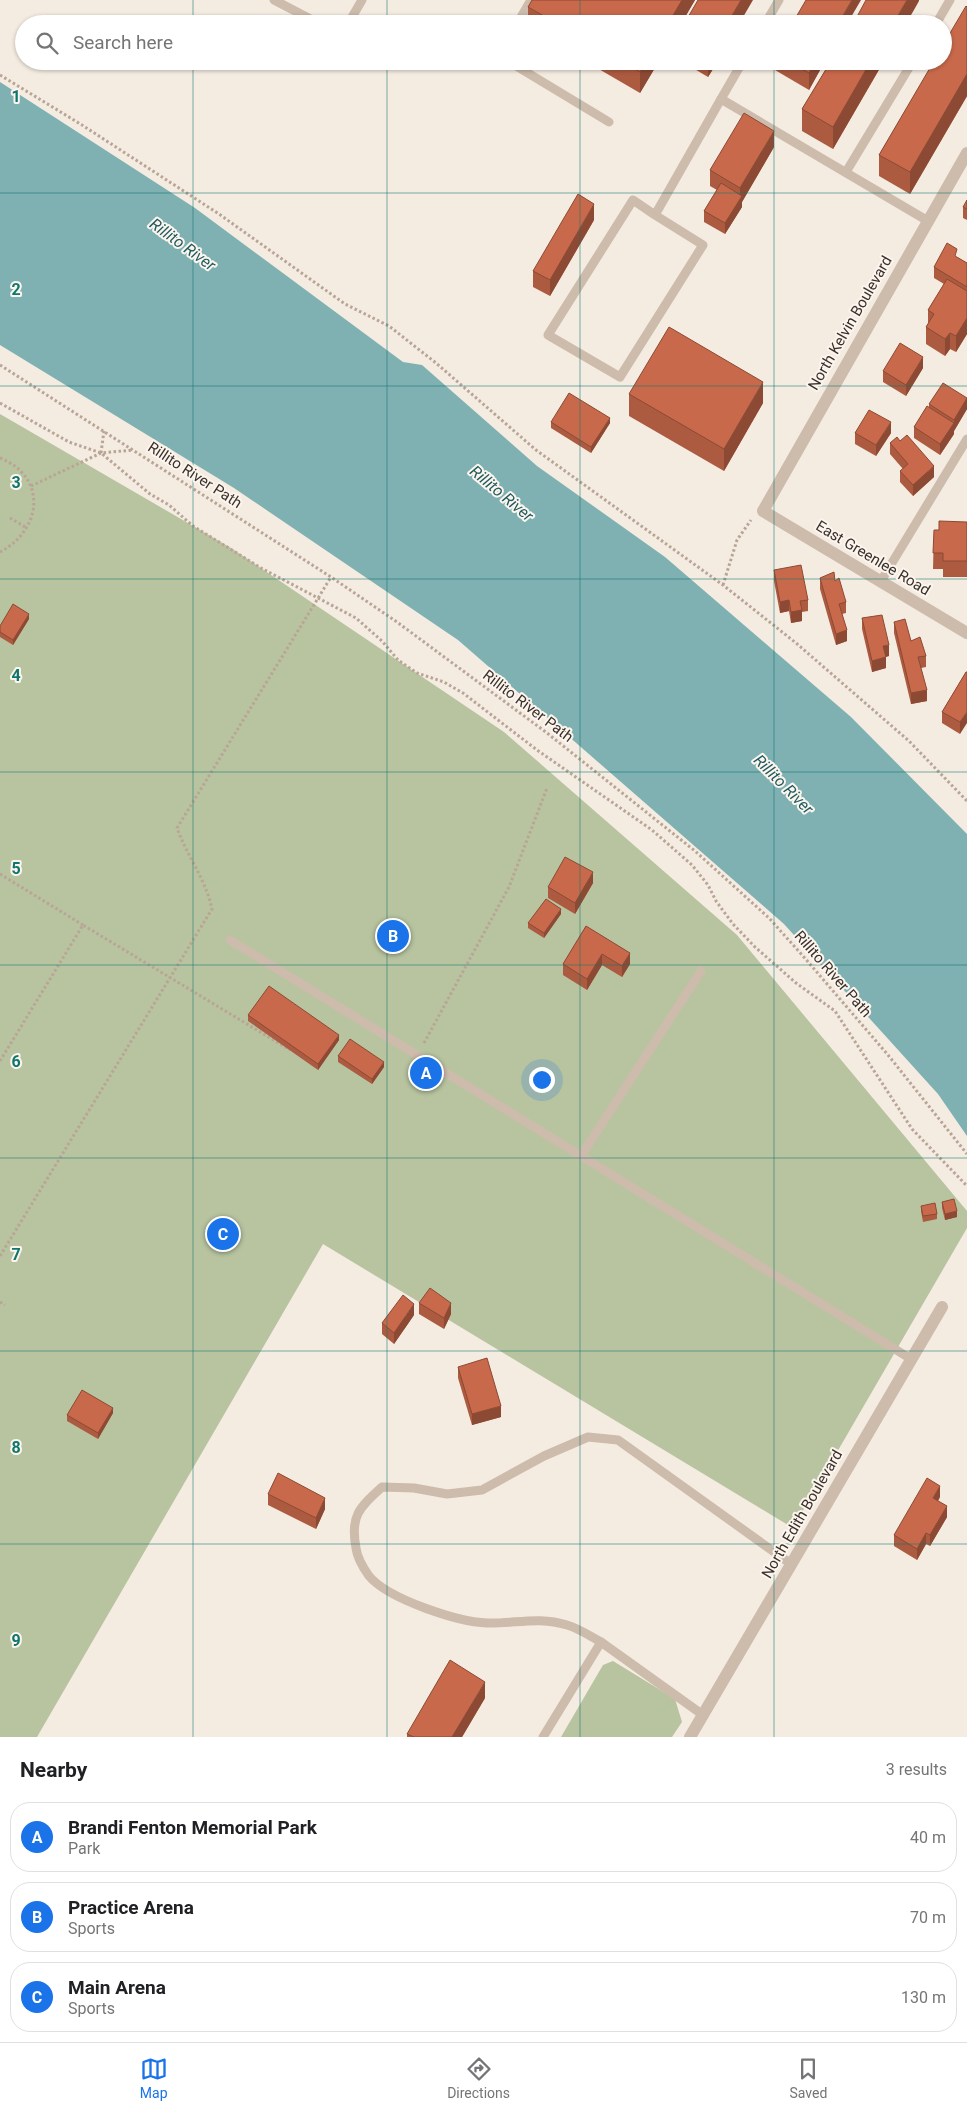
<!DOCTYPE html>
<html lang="en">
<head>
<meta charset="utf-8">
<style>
  body { margin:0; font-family:Roboto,sans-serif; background:#f6f6f6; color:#202124 }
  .you { position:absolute; left:541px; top:1079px; width:18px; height:18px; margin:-12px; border:4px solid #fff; border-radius:50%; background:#1a73e8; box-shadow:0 0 0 8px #1a73e833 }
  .badge { display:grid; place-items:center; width:32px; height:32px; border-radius:50%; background:#1a73e8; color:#fff; font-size:16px; font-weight:700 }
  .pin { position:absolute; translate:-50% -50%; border:2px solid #fff; box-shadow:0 1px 5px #0006 }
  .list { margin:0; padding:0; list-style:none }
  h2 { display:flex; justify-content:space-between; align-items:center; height:65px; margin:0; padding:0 20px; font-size:21px }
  h2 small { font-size:16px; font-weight:400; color:#757577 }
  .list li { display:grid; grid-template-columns:32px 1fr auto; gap:15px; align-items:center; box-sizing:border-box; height:70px; margin:0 10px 10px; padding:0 10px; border:1px solid #e0e0e0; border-radius:20px }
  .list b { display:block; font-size:19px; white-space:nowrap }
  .list p { margin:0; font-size:16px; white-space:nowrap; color:#757577 }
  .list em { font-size:16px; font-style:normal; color:#757577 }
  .icon { flex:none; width:28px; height:28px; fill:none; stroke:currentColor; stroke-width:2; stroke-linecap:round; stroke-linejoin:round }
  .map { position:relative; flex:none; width:967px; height:1737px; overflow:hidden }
  .search { position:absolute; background:#fff; box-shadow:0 1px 4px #0004; left:15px; right:15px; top:15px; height:55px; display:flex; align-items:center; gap:12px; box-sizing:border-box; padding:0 18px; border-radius:28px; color:#757577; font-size:19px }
  .sheet { height:305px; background:#fff }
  nav { display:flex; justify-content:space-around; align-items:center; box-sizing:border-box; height:70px; border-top:1px solid #e0e0e0; background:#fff; font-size:14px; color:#757577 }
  nav a { display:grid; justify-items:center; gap:2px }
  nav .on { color:#1a73e8 }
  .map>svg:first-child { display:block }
</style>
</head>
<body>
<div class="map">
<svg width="967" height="1737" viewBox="0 0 967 1737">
  <rect width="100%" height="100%" fill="#f4ebe1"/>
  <g fill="#b8c4a0">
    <polygon points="0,414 231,548 504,732 737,935 967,1211 967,1228 793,1528 323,1244 37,1737 0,1737"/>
    <polygon points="613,1661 675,1699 682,1722 672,1737 561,1737 603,1665"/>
  </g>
  <polygon fill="#7fb0b2" points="0,82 195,208 403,362 422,365 537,466 665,557 851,717 967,834 967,1136 938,1094 784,924 458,640 234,488 0,345"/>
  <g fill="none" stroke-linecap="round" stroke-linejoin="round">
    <g stroke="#b9a596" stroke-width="3" stroke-dasharray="2.5 2.5" stroke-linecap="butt">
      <polyline points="0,75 82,125 219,214 345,304 389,326 436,363 536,450 723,585 796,643 909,741 967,801"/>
      <polyline points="0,365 331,577 397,622 547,733 695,851 769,918 803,956 888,1055 967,1154"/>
      <polyline points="0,403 69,442 101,453 150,494 169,505 193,526 261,568 356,618 382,641 398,660 417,673 444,682 463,693 537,750 652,830 692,865 708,885 716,901 733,924 755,947 796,983 835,1011 912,1129 967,1186"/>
      <polyline points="101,453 104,431"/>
      <path d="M0,458C48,477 42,530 0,552"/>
      <polyline points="31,486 101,453 133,450"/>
      <polyline points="10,518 27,528"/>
      <polyline points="723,585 737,540 751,520"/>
      <polyline points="0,874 83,925"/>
      <polyline points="424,1043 509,887 547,788"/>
      <polyline points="0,1061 83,925 290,1050"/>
      <path d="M0,1256L212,909C206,880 187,856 177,828L331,577"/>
      <polyline points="0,1302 5,1305"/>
    </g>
    <g stroke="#cdbbac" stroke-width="9">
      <polyline points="274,0 320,24"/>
      <polyline points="348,24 362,0"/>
      <polyline points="517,24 531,0"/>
      <polyline points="765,24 779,0"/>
      <polyline points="936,24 950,0"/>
      <polyline points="508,61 609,122"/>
      <polyline points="743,61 721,99 928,221"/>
      <polyline points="846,172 913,61"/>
      <polyline points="655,215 703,245 620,377 548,335 633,200 655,215 721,99"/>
      <polyline points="881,581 967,439"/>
      <polyline points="230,940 911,1359"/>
      <polyline points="581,1156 701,971"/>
      <path d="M601,1642C590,1636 578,1628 567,1625C538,1616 515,1624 487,1623C458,1622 388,1599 369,1576C364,1569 357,1557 356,1548C350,1516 359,1508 382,1487L414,1488L447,1494L482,1490L544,1456L588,1437L618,1440L791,1564"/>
      <polyline points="543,1737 601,1642 703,1715"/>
    </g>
    <g stroke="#cdbbac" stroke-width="12">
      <polyline points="967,153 763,511 967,633"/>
      <polyline points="690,1737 942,1307"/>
    </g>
  </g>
  <g fill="#ac5a40">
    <polygon points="695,0 681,24 528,24 528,7"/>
    <polygon points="967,7 967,96 910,194 879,176 879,155"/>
    <polygon points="585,61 659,61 640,93"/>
    <polygon points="681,61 718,61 708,77"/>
    <polygon points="775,61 825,61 809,90 775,70"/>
    <polygon points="831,61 884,61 833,149 802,131 802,109"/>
    <polygon points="774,147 742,202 742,207 725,234 704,222 704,211 717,190 710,186 710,170"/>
    <polygon points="967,200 967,220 963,218 963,207"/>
    <polygon points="594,220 550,296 533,287 533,271"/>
    <polygon points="957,257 967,263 967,334 956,352 950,349 945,356 926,344 926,327 928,324 928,310 944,284 934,278 934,267"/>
    <polygon points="923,368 906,396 883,382 883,371"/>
    <polygon points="629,394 763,403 724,471 629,416"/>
    <polygon points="967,398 967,409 954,431 954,430 954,434 940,455 914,438 914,427 929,407 929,404"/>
    <polygon points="551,422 610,423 591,453 551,428"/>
    <polygon points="855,433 891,433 876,456 855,444"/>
    <polygon points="890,443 934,477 913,496 900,482 900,471 903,469 890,454"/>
    <polygon points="967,522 967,577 943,577 943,569 933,569 934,530 939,530"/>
    <polygon points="774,570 808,600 808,611 802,612 802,621 791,623 789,611 780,613 774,581"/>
    <polygon points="820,578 835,581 846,602 846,613 842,614 847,641 836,645 820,589"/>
    <polygon points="862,618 889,656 886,657 886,668 872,672 862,629"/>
    <polygon points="29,619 13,645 0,637 0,626"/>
    <polygon points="894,622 926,656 926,667 921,668 927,701 911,704 894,633"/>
    <polygon points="966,672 960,734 942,723 942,712"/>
    <polygon points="593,883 575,914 548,898 548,887"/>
    <polygon points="561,914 544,938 528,928 528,923"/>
    <polygon points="586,926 630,964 622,977 602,965 587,990 563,975 563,964"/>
    <polygon points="248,1015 339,1040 318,1070 248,1021"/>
    <polygon points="338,1056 384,1067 372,1084 338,1062"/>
    <polygon points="942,1202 957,1217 945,1220 942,1208"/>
    <polygon points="921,1206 937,1214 937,1219 923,1222 921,1211"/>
    <polygon points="419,1303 451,1314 444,1329 419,1314"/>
    <polygon points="414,1315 394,1344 382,1334 382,1323"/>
    <polygon points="458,1367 501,1417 472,1425 458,1378"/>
    <polygon points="113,1413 98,1439 67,1421 67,1415"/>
    <polygon points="268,1494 325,1509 316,1529 268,1505"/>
    <polygon points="940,1497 938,1501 947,1517 930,1546 926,1544 917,1560 894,1546 894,1535"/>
    <polygon points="485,1698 462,1737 407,1737 407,1734"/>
  </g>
  <g fill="#8c4a34">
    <polygon points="682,0 695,0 681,24 668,24"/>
    <polygon points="741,0 753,0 739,24 727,24"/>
    <polygon points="852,0 861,0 847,24 838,24"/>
    <polygon points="907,0 919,0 919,1 906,24 893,24"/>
    <polygon points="647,61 659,61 640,93 640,72"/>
    <polygon points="708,61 718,61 708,77"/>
    <polygon points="816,61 825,61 809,90 809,73"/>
    <polygon points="871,61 884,61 833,149 833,127"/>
    <polygon points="967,74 967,96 910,194 910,172"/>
    <polygon points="774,131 774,147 742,202 742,207 725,234 725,223 740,198 740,188"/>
    <polygon points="594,204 594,220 550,296 550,280"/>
    <polygon points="967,318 967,334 956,352 956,336"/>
    <polygon points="950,333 950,349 945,356 945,339"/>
    <polygon points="923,357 923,368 906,396 906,385"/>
    <polygon points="763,382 763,403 724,471 724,449"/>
    <polygon points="967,398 967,409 954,431 954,420"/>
    <polygon points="610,418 610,423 591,453 591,447"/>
    <polygon points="891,422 891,433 876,456 876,445"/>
    <polygon points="954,423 954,434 940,455 940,444"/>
    <polygon points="934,466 934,477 913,496 913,485"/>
    <polygon points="789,600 789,611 780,613 780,602"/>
    <polygon points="802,610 802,621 791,623 791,612"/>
    <polygon points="29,614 29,619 13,645 13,640"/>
    <polygon points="847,630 847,641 836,645 836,634"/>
    <polygon points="889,645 889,656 883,657 883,646"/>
    <polygon points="886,657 886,668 872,672 872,661"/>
    <polygon points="927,690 927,701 911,704 911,693"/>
    <polygon points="967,712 967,723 960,734 960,722"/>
    <polygon points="593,872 593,883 575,914 575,903"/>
    <polygon points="561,909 561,914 544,938 544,933"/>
    <polygon points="630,953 630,964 622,977 622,966"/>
    <polygon points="602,954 602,965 587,990 587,979"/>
    <polygon points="339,1035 339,1040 318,1070 318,1064"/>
    <polygon points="384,1062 384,1067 372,1084 372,1079"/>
    <polygon points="957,1211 957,1217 945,1220 945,1214"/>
    <polygon points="451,1303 451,1314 444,1329 444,1318"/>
    <polygon points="414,1304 414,1315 394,1344 394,1333"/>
    <polygon points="501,1406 501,1417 472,1425 472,1414"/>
    <polygon points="113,1408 113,1413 98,1439 98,1433"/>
    <polygon points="940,1486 940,1497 933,1509 933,1498"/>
    <polygon points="325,1498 325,1509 316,1529 316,1518"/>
    <polygon points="947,1506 947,1517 930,1546 930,1535"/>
    <polygon points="926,1533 926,1544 917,1560 917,1549"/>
    <polygon points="485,1682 485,1698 462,1737 452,1737"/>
  </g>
  <g fill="#c8694b" stroke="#8c4a34">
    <polygon points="532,0 682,0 668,24 558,24 528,7"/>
    <polygon points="698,0 741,0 727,24 684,24"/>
    <polygon points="806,0 852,0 838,24 792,24"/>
    <polygon points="866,0 907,0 893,24 853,24"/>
    <polygon points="966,6 967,7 967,74 910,172 879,155 934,61 943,61 943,45"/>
    <polygon points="622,61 647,61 640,72"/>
    <polygon points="788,61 816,61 809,73"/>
    <polygon points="831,61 871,61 833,127 802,109"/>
    <polygon points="744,113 774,131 740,188 710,170"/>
    <polygon points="721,183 742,196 725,223 704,211"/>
    <polygon points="578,194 594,204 550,280 533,271"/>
    <polygon points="967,200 967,209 963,207"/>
    <polygon points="947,243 957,249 955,256 967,263 967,287 934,267"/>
    <polygon points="947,279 967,291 967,318 956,336 950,333 945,339 926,327 934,314 928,310"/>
    <polygon points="669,327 763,382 724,449 629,394"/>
    <polygon points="900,343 923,357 906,385 883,371"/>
    <polygon points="943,383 967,398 954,420 929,404"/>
    <polygon points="569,393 610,418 591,447 551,422"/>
    <polygon points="927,406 954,423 940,444 914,427"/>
    <polygon points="869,410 891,422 876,445 855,433"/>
    <polygon points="907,435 934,466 913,485 900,471 908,464 890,443 897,437 900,441"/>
    <polygon points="939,521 967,522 967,561 943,561 943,553 933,553 934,530 939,530"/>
    <polygon points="801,565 808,600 800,601 802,610 791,612 789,600 780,602 774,570"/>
    <polygon points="834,572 835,581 839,578 846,602 839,604 847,630 836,634 820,578"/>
    <polygon points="13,604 29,614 13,640 0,632 0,626"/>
    <polygon points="882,615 889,645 883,646 886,657 872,661 862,618"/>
    <polygon points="905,619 911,641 920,637 926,656 918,657 927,690 911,693 894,622"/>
    <polygon points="966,672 967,672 967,712 960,722 942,712"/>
    <polygon points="565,857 593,872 575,903 548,887"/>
    <polygon points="546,899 561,909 544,933 528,923"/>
    <polygon points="586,926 630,953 622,966 602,954 587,979 563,964"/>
    <polygon points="269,986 339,1035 318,1064 248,1015"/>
    <polygon points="350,1039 384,1062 372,1079 338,1056"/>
    <polygon points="954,1199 957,1211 945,1214 942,1202"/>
    <polygon points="935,1203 937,1214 923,1216 921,1206"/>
    <polygon points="430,1288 451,1303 444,1318 419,1303"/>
    <polygon points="403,1295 414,1304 394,1333 382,1323"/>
    <polygon points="487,1358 501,1406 472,1414 458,1367"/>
    <polygon points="82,1390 113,1408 98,1433 67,1415"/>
    <polygon points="278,1473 325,1498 316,1518 268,1494"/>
    <polygon points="927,1478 940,1486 933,1498 947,1506 930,1535 926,1533 917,1549 894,1535"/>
    <polygon points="450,1660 485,1682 452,1737 414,1737 407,1734"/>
  </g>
  <path fill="none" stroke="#0f766e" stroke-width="1" stroke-opacity="0.55" d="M193,0V24M387,0V24M580,0V24M774,0V24M193,61V1737M387,61V1737M580,61V1737M774,61V1737M0,193H967M0,386H967M0,579H967M0,772H967M0,965H967M0,1158H967M0,1351H967M0,1544H967"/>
  <g text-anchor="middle" stroke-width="4" stroke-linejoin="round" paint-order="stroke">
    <g font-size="15" fill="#3b302b" stroke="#fbf5ee">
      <text transform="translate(850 323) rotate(-60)" y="5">North Kelvin Boulevard</text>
      <text transform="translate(195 475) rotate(33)" y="5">Rillito River Path</text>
      <text transform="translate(873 558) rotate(31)" y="5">East Greenlee Road</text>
      <text transform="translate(528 706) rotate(37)" y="5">Rillito River Path</text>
      <text transform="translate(833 974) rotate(49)" y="5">Rillito River Path</text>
      <text transform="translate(802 1514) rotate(-60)" y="5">North Edith Boulevard</text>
    </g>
    <g font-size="16" font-style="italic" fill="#1f5a5e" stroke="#fbf5ee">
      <text transform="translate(183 244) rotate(36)" y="6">Rillito River</text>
      <text transform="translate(502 493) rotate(40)" y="6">Rillito River</text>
      <text transform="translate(784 784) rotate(45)" y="6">Rillito River</text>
    </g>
  </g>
  <g font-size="16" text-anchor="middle" font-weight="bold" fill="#0f766e" stroke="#fbf5ee" stroke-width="4" stroke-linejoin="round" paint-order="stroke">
    <text x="16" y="102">1</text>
    <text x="16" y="295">2</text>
    <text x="16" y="488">3</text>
    <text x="16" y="681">4</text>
    <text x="16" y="874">5</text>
    <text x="16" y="1067">6</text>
    <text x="16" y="1260">7</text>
    <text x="16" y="1453">8</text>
    <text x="16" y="1646">9</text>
  </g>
</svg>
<div class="you"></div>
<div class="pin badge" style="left:426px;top:1073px">A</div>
<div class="pin badge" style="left:393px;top:936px">B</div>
<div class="pin badge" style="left:223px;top:1234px">C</div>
<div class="search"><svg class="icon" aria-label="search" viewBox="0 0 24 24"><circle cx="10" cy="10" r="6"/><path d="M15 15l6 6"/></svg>Search here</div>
</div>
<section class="sheet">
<h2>Nearby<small>3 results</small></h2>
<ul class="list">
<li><span class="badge">A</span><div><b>Brandi Fenton Memorial Park</b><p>Park</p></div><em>40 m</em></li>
<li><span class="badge">B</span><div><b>Practice Arena</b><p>Sports</p></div><em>70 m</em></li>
<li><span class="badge">C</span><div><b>Main Arena</b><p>Sports</p></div><em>130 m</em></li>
</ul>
</section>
<nav>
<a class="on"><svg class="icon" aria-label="map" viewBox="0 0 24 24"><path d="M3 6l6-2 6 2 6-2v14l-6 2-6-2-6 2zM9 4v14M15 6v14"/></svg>Map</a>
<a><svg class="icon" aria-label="directions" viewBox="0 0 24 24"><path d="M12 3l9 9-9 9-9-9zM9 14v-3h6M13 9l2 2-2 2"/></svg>Directions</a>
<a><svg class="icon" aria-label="saved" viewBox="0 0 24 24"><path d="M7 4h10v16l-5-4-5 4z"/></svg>Saved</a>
</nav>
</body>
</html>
